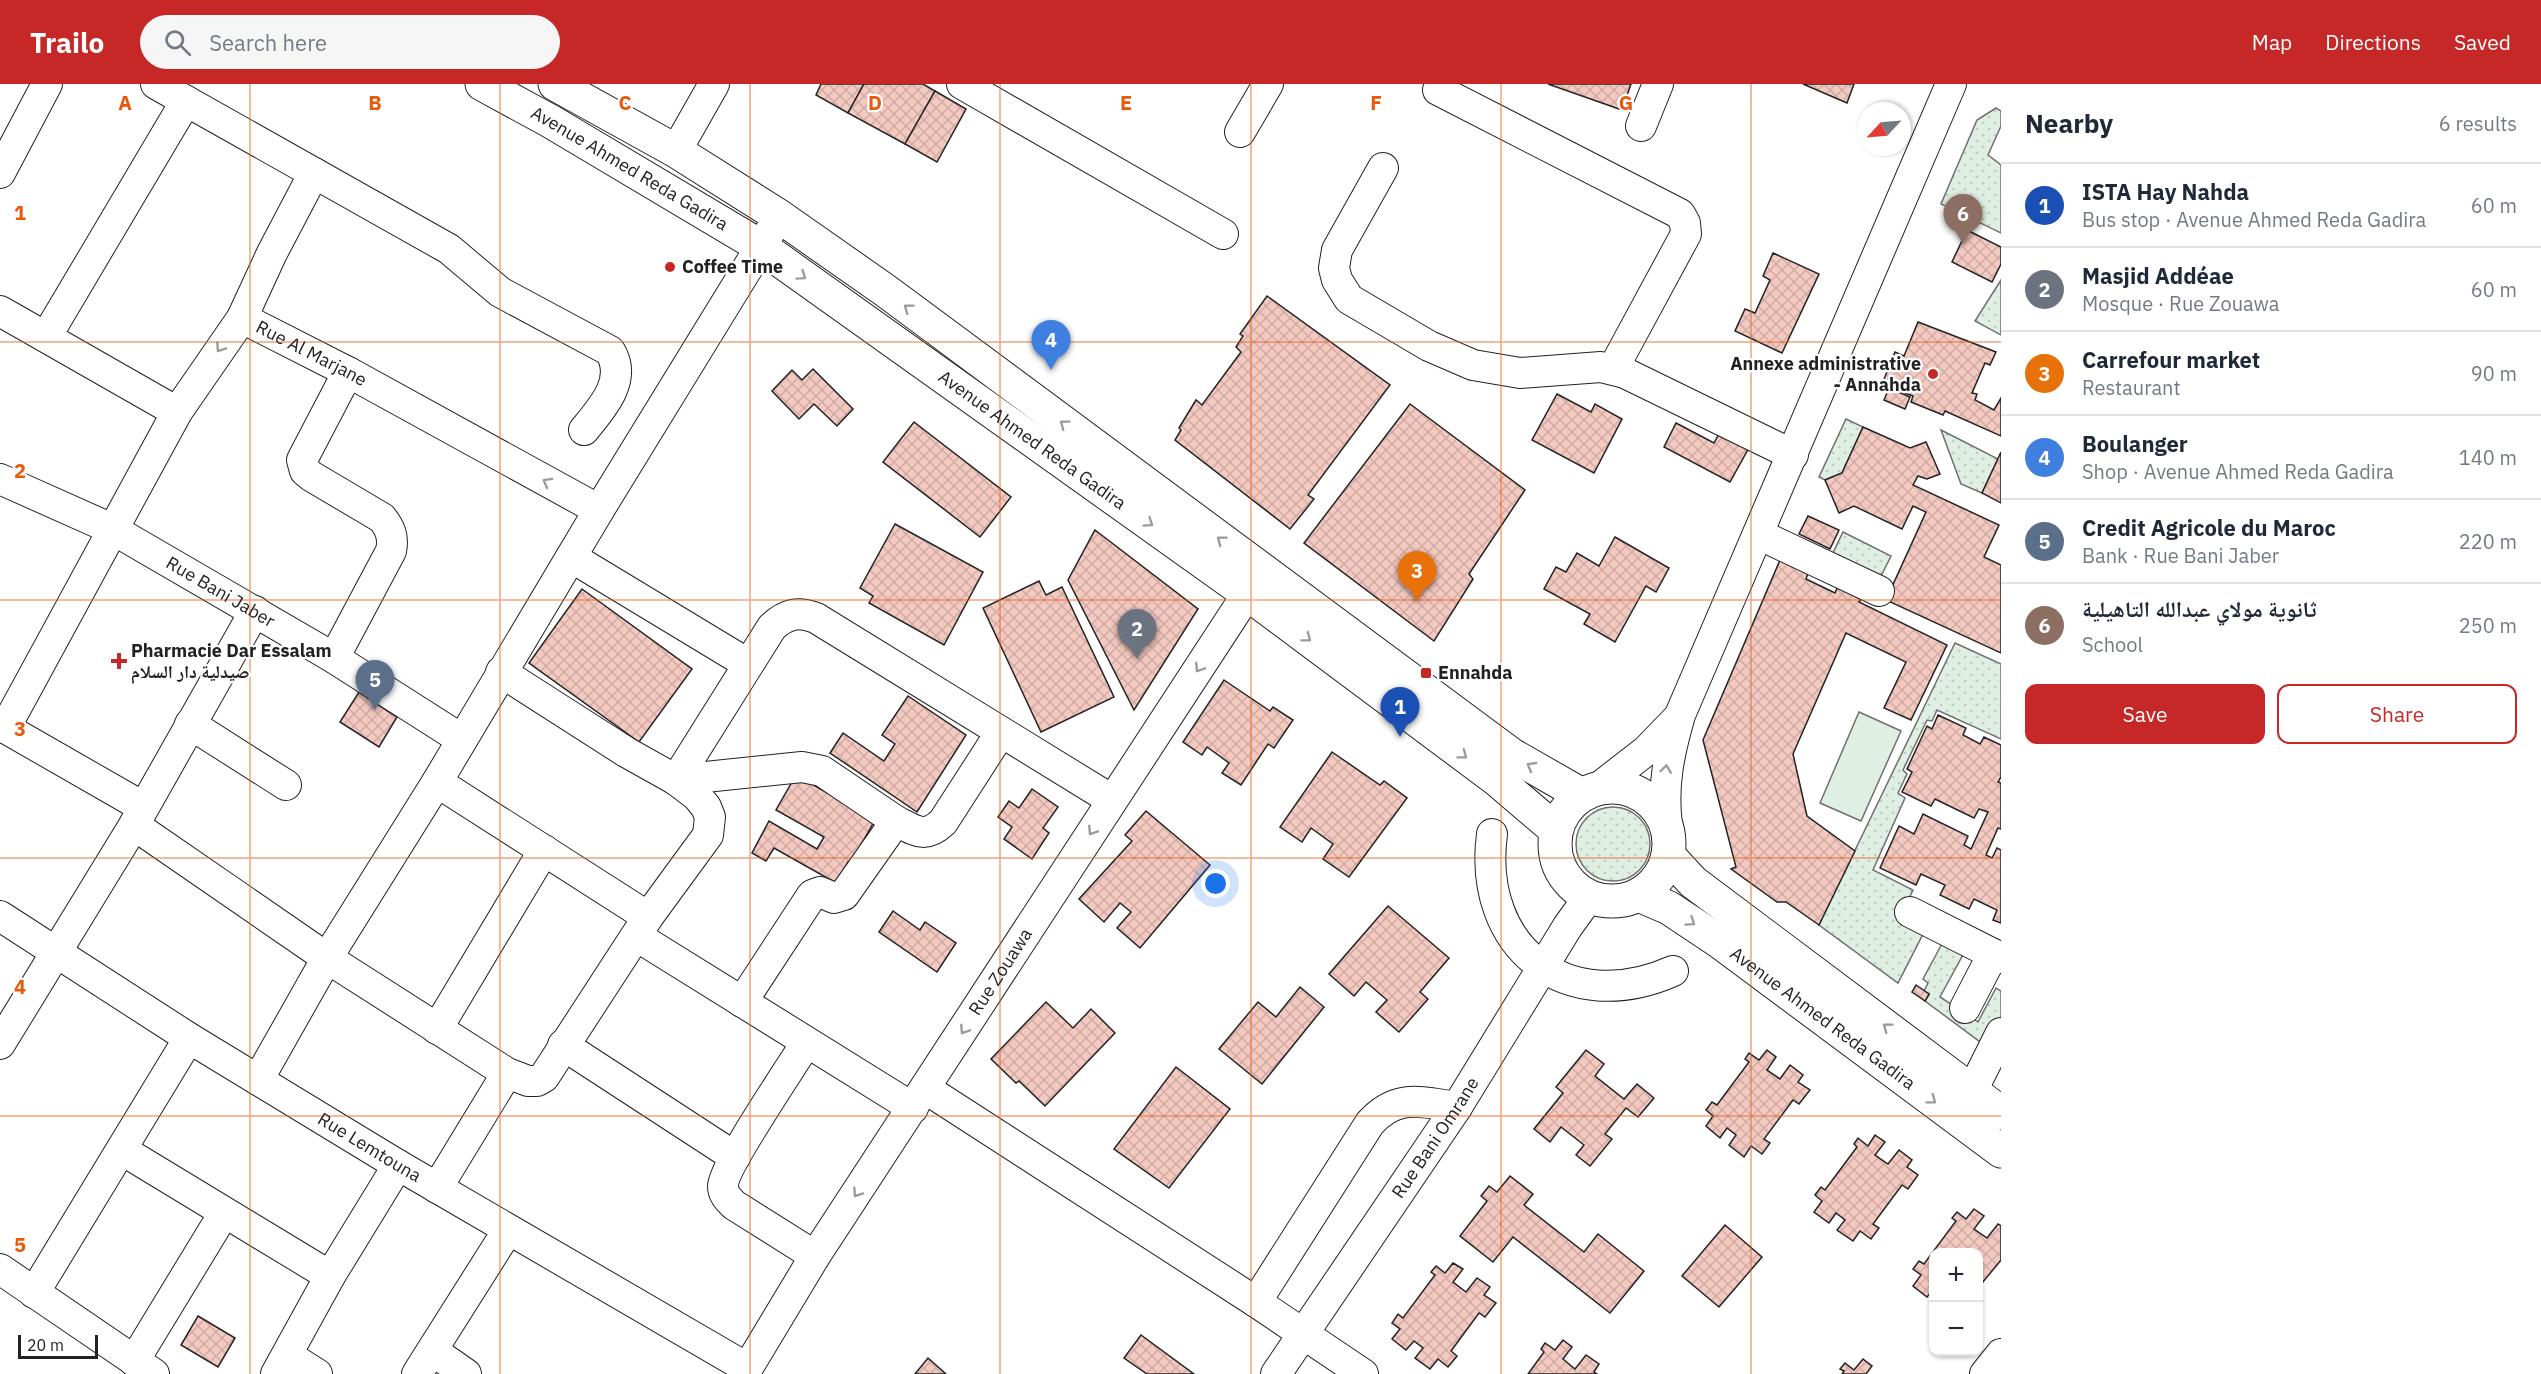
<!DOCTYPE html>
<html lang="en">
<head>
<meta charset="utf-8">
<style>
  body { margin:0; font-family:"IBM Plex Sans","Noto Naskh Arabic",sans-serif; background:#f6f6f7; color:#1f2937 }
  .controls { position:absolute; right:18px; bottom:18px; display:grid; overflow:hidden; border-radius:12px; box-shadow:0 2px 4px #0004 }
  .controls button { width:54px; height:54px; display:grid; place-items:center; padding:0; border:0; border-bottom:2px solid #e0e1e3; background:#fff; color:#1f2937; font:30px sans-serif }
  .compass { position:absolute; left:1857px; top:18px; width:54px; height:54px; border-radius:50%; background:#fff; box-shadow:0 2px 4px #0004; rotate:244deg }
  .scale { position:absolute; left:18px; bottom:15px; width:80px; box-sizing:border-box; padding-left:6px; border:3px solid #222; border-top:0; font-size:16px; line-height:21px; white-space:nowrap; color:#222; -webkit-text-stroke:4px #fff; paint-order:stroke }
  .you { position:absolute; left:1216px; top:800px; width:21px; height:21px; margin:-15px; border:4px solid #fff; border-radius:50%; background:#1a73e8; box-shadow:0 0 0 9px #1a73e833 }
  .badge { display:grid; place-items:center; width:39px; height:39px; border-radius:50%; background:#c62828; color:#fff; font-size:20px; font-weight:700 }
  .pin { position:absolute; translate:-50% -50px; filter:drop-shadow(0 2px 3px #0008) }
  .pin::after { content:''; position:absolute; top:32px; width:21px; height:18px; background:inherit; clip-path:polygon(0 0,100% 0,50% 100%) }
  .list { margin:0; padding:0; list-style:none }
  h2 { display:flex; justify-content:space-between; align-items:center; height:78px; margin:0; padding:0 24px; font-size:26px }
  h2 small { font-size:20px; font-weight:400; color:#747a83 }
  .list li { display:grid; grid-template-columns:39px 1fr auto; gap:18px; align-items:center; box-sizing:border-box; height:84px; padding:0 24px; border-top:2px solid #e0e1e3 }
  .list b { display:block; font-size:22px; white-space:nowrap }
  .list p { margin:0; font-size:20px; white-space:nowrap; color:#747a83 }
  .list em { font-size:20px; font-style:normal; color:#747a83 }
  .actions { display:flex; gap:12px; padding:18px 24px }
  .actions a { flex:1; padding:14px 0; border:2px solid #c62828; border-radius:12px; text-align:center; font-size:21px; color:#c62828 }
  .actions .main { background:#c62828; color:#fff }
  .icon { flex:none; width:33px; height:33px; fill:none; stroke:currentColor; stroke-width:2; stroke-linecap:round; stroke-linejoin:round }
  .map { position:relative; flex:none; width:2001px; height:1290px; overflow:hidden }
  header { display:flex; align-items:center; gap:36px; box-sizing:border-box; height:84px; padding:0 30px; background:#c62828; color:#fff }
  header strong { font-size:28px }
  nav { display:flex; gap:33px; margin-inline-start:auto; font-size:21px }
  .search { width:420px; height:54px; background:#f6f6f7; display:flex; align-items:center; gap:15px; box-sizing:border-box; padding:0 21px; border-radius:33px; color:#747a83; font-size:22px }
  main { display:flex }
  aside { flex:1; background:#fff }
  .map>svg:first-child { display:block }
</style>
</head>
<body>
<header>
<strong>Trailo</strong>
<div class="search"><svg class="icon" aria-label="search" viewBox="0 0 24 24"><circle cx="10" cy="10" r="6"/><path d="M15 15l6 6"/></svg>Search here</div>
<nav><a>Map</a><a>Directions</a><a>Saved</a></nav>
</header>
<main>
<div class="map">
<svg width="2001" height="1290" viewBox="0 0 2001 1290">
  <defs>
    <pattern id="green-dots" width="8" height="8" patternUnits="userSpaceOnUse" patternTransform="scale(1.5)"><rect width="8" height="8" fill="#e0efe3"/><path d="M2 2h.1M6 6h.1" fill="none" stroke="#c0cdc2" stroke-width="1.8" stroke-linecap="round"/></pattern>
    <pattern id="building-cross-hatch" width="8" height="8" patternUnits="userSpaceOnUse" patternTransform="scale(1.5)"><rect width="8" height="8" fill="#f3c9c0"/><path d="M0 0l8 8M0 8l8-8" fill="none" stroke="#d0aca5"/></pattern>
  </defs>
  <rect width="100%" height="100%" fill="#fff"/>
  <g fill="url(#green-dots)" stroke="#6f6f6f" stroke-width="1.5">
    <polygon points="1996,24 2001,27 2001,42 1988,71 2001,81 2001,149 1941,120 1977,36"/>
    <polygon points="2001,196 2001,251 1975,237"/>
    <polygon points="1846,335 1863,343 1842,389 1825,396 1819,393"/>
    <polygon points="1941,346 1998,375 1982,409 1961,400"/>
    <polygon points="1843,448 1891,472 1881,492 1833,469"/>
    <polygon points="1955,559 2001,580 2001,655 1937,626 1932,637 1927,636 1903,686 1907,690 1898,709 1905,714 1873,786 1913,806 1899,835 1924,848 1898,899 1819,841"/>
    <circle cx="1613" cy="760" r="37"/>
    <polygon points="1944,856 1965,867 1940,913 1978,938 1996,904 2001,907 2001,934 1987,963 1925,917 1929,911 1924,907 1928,899 1923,895"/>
  </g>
  <polygon fill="#e0efe3" stroke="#6f6f6f" stroke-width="1.5" points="1859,628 1901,647 1861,737 1820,719"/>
  <g fill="url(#building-cross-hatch)" stroke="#222" stroke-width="1.5">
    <polygon points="821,0 864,0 848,29 816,11"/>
    <polygon points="864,0 923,0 935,7 905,60 848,29"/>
    <polygon points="1548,0 1631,0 1622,26"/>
    <polygon points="1803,0 1854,0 1847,19"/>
    <polygon points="935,7 966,25 937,78 905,60"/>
    <polygon points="1967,146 2001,163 2001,180 1992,198 1952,178"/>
    <polygon points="1773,169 1819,190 1782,269 1735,247 1745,225 1755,229 1770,196 1763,192"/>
    <polygon points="1267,212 1390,301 1308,411 1314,415 1290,445 1175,356 1181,346 1179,344 1196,316 1202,321 1241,268 1236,263 1243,252 1240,250"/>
    <polygon points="1918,238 1996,268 1990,281 1985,279 1972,309 1977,310 1975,316 1994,326 2001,314 2001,352 1945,327 1943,331 1911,318 1913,312 1882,300 1895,268 1904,272"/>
    <polygon points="813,285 853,325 837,342 814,320 799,335 772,307 792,286 802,296"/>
    <polygon points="1889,304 1910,313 1905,325 1884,316"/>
    <polygon points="1557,310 1591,328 1595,320 1622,335 1594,389 1532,356"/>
    <polygon points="1410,320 1525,406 1469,490 1473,495 1434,557 1304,459"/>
    <polygon points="914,338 1011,413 980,453 883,378"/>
    <polygon points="1676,339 1714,359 1722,344 1751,360 1730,398 1664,363"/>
    <polygon points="1863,343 1910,364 1926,358 1940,390 1927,395 1918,392 1913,401 1999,441 1984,473 2001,481 2001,569 1886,516 1926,428 1913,422 1902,445 1854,422 1839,429 1825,396 1842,389"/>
    <polygon points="2001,368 2001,419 1982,409"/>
    <polygon points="1808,432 1839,446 1830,465 1799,450"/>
    <polygon points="895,440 983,488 944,561 869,519 873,512 860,504"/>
    <polygon points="1095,446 1198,525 1134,626 1068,496"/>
    <polygon points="1615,453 1669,484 1656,508 1646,502 1615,558 1584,540 1590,530 1544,505 1556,483 1566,488 1577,469 1599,482"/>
    <polygon points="1780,476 1808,489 1806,495 1835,509 1838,502 1861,515 1859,518 1947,561 1911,636 1884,624 1906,578 1846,549 1793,670 1807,732 1855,767 1819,841 1786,818 1777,818 1731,785 1736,783 1703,656"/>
    <polygon points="1039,497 1046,511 1062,503 1114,613 1041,648 983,524"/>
    <polygon points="582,505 692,585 639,658 529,579"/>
    <polygon points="1224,596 1270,627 1273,623 1293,636 1274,664 1268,660 1241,701 1222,689 1229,679 1207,663 1202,671 1183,658"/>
    <polygon points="359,608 397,633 379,663 340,638"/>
    <polygon points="908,612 966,651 917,728 830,669 843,649 884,677 895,660 882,651"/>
    <polygon points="1938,631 1966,644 1963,651 1980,660 1984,653 2001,661 2001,693 1998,698 2001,699 2001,745 1998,744 1986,771 1992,774 1997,764 2001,766 2001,839 1993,836 1997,826 1974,815 1969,825 1940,811 1945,801 1921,790 1916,801 1880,784 1899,742 1914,750 1923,730 1968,752 1964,761 1971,765 1988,728 1979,725 1974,734 1935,715 1931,722 1902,708 1912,688 1907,685 1927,642 1932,645"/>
    <polygon points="1332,668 1380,701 1384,697 1407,714 1349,793 1323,775 1333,760 1311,744 1302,758 1280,743"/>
    <polygon points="796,691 875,736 850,780 848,778 836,799 774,764 766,777 752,769 769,737 817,765 824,753 776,726"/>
    <polygon points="1032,705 1058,723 1043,744 1049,749 1032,775 1004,755 1012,743 998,733 1009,717 1019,724"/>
    <polygon points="1146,727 1210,781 1140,864 1117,844 1131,828 1120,819 1104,838 1079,815 1132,757 1125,751"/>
    <polygon points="1388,822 1449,874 1420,908 1428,915 1399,948 1376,928 1387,916 1366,898 1354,912 1329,890"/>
    <polygon points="893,827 920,846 925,838 956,859 937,888 879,848"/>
    <polygon points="1916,901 1929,910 1925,917 1912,908"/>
    <polygon points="1300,903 1324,923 1262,1000 1219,965 1258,918 1276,933"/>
    <polygon points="1046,918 1073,944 1091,925 1115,949 1045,1022 1019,997 1016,999 991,975"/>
    <polygon points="1586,966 1604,980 1595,992 1624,1015 1637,1000 1654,1014 1638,1033 1626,1024 1605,1050 1612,1055 1590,1082 1576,1071 1584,1061 1561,1043 1550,1058 1534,1045 1563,1009 1556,1003"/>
    <polygon points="1767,966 1776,973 1767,986 1780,995 1790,981 1803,991 1798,998 1810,1006 1799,1020 1793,1016 1764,1055 1770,1059 1762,1070 1751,1062 1744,1073 1729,1061 1736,1051 1727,1044 1720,1054 1706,1042 1713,1032 1706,1026 1712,1018 1717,1021 1749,978 1745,975 1749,969 1759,976"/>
    <polygon points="1176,983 1230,1025 1169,1104 1114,1065"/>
    <polygon points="1875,1051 1885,1058 1875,1071 1888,1080 1899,1066 1912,1076 1907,1083 1918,1091 1908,1105 1902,1101 1873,1140 1879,1144 1871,1155 1860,1147 1853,1157 1837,1146 1845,1136 1836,1129 1829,1139 1814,1128 1822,1117 1815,1111 1821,1103 1825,1106 1857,1063 1854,1060 1858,1054 1868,1062"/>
    <polygon points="1510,1092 1533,1110 1524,1121 1584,1168 1598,1150 1644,1187 1610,1229 1513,1153 1493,1178 1460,1152 1487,1117 1481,1112 1489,1102 1497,1108"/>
    <polygon points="1974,1125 1984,1132 1974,1145 1987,1154 1998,1140 2001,1142 2001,1176 1978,1204 1978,1168 1934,1168 1934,1205 1927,1213 1913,1202 1921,1191 1913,1185 1919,1177 1924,1180 1956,1137 1952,1134 1957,1128 1966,1135"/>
    <polygon points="1725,1141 1762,1173 1719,1223 1682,1192"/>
    <polygon points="1453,1179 1463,1185 1453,1198 1466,1208 1477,1194 1490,1203 1484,1211 1496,1219 1485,1233 1479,1229 1451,1267 1457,1272 1448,1283 1438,1275 1430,1285 1415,1274 1423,1264 1414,1257 1406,1266 1392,1255 1400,1245 1392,1239 1398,1230 1403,1234 1435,1191 1431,1188 1436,1182 1445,1189"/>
    <polygon points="198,1232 235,1254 218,1283 181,1261"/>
    <polygon points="1141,1251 1194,1290 1147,1290 1124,1274"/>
    <polygon points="1563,1256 1572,1263 1563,1275 1575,1285 1586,1271 1599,1280 1594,1288 1597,1290 1528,1290 1544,1268 1541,1265 1545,1259 1555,1266"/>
    <polygon points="928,1274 946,1290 915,1290"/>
    <polygon points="1863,1275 1872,1282 1866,1290 1842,1290 1844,1287 1840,1285 1845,1279 1854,1286"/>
  </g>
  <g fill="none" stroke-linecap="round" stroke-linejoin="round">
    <defs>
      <g id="minor">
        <path d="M156,0L449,165L500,208L610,267C628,296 602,324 584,346"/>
        <polyline points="962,0 1223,150"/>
        <polyline points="1438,6 1680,130 1685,139 1686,150 1613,285"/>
        <polyline points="1641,42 1658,0"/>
        <polyline points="1240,48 1268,0"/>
        <polyline points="676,67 714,0"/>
        <polyline points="1383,84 1337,166 1334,184 1337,196 1349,215 1429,262 1473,281 1520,289 1601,283 1625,289 1793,371"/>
        <polyline points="0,89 47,0"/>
        <polyline points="0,227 177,328"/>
        <polyline points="242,234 272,169 314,89"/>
        <polyline points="46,253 186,17"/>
        <path id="s1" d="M0,395L112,445L334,574L461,655"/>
        <polyline points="1758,450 1879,507"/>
        <polyline points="571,473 748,580"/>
        <path d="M334,574L391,467C394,453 390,444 382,434L311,392L305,387L302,376L348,288"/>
        <polyline points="190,640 286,701"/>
        <polyline points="0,641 143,723"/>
        <path id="s2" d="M5,644L177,328L242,234L348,288L599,426"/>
        <path d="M676,696L772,543C786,530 798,527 816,534L1112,716"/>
        <polyline points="676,696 802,683 822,687 896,737"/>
        <polyline points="437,698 648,833"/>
        <polyline points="1597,705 1647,666 1676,636"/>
        <polyline points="134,741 327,874 507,989 528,997 537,997 544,993 648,833 708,751 710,733 706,723 697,712 676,696 626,668 501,588"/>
        <path d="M1667,741C1662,702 1669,669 1680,631L1951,0"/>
        <path d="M1492,750C1477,864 1567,934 1673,887"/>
        <polyline points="1910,828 2001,874"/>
        <path id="s3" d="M0,832L189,954L398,1081L747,1284"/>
        <polyline points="639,848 646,858 913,1024"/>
        <path d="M742,918L812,811L820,808L834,814L844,811L896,737C916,747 925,755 943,738L1001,648"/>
        <polyline points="1965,924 1993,870"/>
        <polyline points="437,945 544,766"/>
        <path d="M806,959C792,982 723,1083 723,1102C723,1111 729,1116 734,1121L815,1172"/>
        <polyline points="0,960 134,741 255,527"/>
        <polyline points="563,961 735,1073"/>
        <polyline points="258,996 327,874 437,698 599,426 774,141"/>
        <polyline points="926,1005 1256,1218 1363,1290"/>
        <polyline points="1972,1007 2001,949"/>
        <polyline points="122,1066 330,1192"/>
        <polyline points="437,1104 507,989"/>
        <polyline points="0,1185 154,1290"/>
        <polyline points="34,1209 189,954"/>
        <path d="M1256,1218L1370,1039C1397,1009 1421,1018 1457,1023"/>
        <polyline points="433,1267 466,1290"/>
        <polyline points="287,1271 317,1290"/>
        <polyline points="134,1277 224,1129"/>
        <polyline points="276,1290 330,1192 398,1081"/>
        <polyline points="417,1290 508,1146"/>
        <path id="s4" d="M744,1290L815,1172L1261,489"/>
        <path id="s5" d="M1276,1290L1457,1023L1568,842L1589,813"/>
        <polyline points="1985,1290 2001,1270"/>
      </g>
      <g id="major">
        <path id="s6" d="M482,0L550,37L760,162L1248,510L1496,695L1556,746"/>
        <polyline points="555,0 676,67 779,132 886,207 1512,671 1582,711"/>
        <circle cx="1612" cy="760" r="57"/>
        <polyline points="1668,771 1693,798 2001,1029"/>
        <path id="s7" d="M1639,811L1669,824L1720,858L2001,1067"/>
      </g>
    </defs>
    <use href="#minor" stroke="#222" stroke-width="32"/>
    <use href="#major" stroke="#222" stroke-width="35"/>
    <use href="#minor" stroke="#fff" stroke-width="30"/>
    <use href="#major" stroke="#fff" stroke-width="33"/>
  </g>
  <defs><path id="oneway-chevron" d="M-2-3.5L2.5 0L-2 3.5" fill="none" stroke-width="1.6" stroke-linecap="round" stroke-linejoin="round" transform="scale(1.5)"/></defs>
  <g stroke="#9c9c9c">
    <use href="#oneway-chevron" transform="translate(802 192) rotate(35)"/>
    <use href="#oneway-chevron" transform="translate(908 224) rotate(-143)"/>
    <use href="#oneway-chevron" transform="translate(220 264) rotate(124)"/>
    <use href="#oneway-chevron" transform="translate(1064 340) rotate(-143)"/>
    <use href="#oneway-chevron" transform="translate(547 398) rotate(-151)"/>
    <use href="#oneway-chevron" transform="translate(1149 439) rotate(35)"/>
    <use href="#oneway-chevron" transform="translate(1221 456) rotate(-143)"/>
    <use href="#oneway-chevron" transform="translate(1307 554) rotate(37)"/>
    <use href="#oneway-chevron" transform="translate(1199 584) rotate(123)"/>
    <use href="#oneway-chevron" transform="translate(1463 671) rotate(37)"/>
    <use href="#oneway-chevron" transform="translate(1531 682) rotate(-150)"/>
    <use href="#oneway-chevron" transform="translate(1666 685) rotate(-82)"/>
    <use href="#oneway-chevron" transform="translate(1092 747) rotate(123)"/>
    <use href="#oneway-chevron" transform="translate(1691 838) rotate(34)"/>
    <use href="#oneway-chevron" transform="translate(1887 943) rotate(-143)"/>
    <use href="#oneway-chevron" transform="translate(964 946) rotate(123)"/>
    <use href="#oneway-chevron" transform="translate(1932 1016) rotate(37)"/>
    <use href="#oneway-chevron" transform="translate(857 1109) rotate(124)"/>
  </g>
  <path fill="none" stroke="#e8590c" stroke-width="1.5" stroke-opacity="0.55" d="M250,0V1290M500,0V1290M750,0V1290M1000,0V1290M1251,0V1290M1501,0V1290M1751,0V1290M0,258H2001M0,516H2001M0,774H2001M0,1032H2001"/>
  <g fill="#c62828" stroke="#fff" stroke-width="2">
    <circle cx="670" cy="183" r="6"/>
    <circle cx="1933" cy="290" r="6"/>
    <path d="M116 568h6v6h6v6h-6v6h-6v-6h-6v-6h6z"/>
    <rect x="1420" y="583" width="12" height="12" rx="3"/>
  </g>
  <g text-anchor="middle" stroke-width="4.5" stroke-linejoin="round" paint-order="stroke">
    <g font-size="18" fill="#222" stroke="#fff">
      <text dy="6" stroke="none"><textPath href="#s6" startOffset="170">Avenue Ahmed Reda Gadira</textPath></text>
      <text dy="6" stroke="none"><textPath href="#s2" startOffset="552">Rue Al Marjane</textPath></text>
      <text dy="6" stroke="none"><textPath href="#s6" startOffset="656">Avenue Ahmed Reda Gadira</textPath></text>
      <text dy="6" stroke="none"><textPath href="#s1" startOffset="248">Rue Bani Jaber</textPath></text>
      <text dy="6" stroke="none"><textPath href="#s4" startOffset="477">Rue Zouawa</textPath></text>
      <text dy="6" stroke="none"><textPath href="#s7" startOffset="222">Avenue Ahmed Reda Gadira</textPath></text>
      <text dy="6" stroke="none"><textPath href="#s5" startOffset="285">Rue Bani Omrane</textPath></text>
      <text dy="6" stroke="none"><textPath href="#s3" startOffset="436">Rue Lemtouna</textPath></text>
    </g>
    <g font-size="18" font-weight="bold" fill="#222" stroke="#fff" text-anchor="start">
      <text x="682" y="189">Coffee Time</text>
      <text x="1921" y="286" text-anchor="end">Annexe administrative<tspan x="1921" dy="21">- Annahda</tspan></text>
      <text x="131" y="573">Pharmacie Dar Essalam<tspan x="131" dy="21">صيدلية دار السلام</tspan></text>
      <text x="1438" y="595">Ennahda</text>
    </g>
  </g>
  <g font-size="20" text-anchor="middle" font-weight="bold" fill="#e8590c" stroke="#fff" stroke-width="4.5" stroke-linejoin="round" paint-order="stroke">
    <text x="125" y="26">A</text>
    <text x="375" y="26">B</text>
    <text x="625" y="26">C</text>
    <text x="875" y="26">D</text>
    <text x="1126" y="26">E</text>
    <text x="1376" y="26">F</text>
    <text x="1626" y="26">G</text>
    <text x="20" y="136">1</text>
    <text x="20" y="394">2</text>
    <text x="20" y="652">3</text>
    <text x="20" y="910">4</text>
    <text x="20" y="1168">5</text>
  </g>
</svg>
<div class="controls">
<button>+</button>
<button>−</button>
</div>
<svg class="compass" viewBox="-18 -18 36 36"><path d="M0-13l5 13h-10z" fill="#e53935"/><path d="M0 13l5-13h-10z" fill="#747a83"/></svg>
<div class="scale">20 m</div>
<div class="you"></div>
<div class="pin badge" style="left:1400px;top:653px;background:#1a4fb4">1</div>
<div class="pin badge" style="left:1137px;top:575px;background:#6b7280">2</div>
<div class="pin badge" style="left:1417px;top:517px;background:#e8710a">3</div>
<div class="pin badge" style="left:1051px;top:286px;background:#3f7fe0">4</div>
<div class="pin badge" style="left:375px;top:626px;background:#5c6f8a">5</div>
<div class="pin badge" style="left:1963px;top:160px;background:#8d6e63">6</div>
</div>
<aside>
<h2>Nearby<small>6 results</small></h2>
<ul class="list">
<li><span class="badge" style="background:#1a4fb4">1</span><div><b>ISTA Hay Nahda</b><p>Bus stop · Avenue Ahmed Reda Gadira</p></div><em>60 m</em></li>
<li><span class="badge" style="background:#6b7280">2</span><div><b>Masjid Addéae</b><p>Mosque · Rue Zouawa</p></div><em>60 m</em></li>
<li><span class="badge" style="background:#e8710a">3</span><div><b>Carrefour market</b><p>Restaurant</p></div><em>90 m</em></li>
<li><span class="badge" style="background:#3f7fe0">4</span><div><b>Boulanger</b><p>Shop · Avenue Ahmed Reda Gadira</p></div><em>140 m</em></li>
<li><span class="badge" style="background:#5c6f8a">5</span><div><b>Credit Agricole du Maroc</b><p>Bank · Rue Bani Jaber</p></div><em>220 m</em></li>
<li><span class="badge" style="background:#8d6e63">6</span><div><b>ثانوية مولاي عبدالله التاهيلية</b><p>School</p></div><em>250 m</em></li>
</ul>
<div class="actions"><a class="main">Save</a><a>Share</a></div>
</aside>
</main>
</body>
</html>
